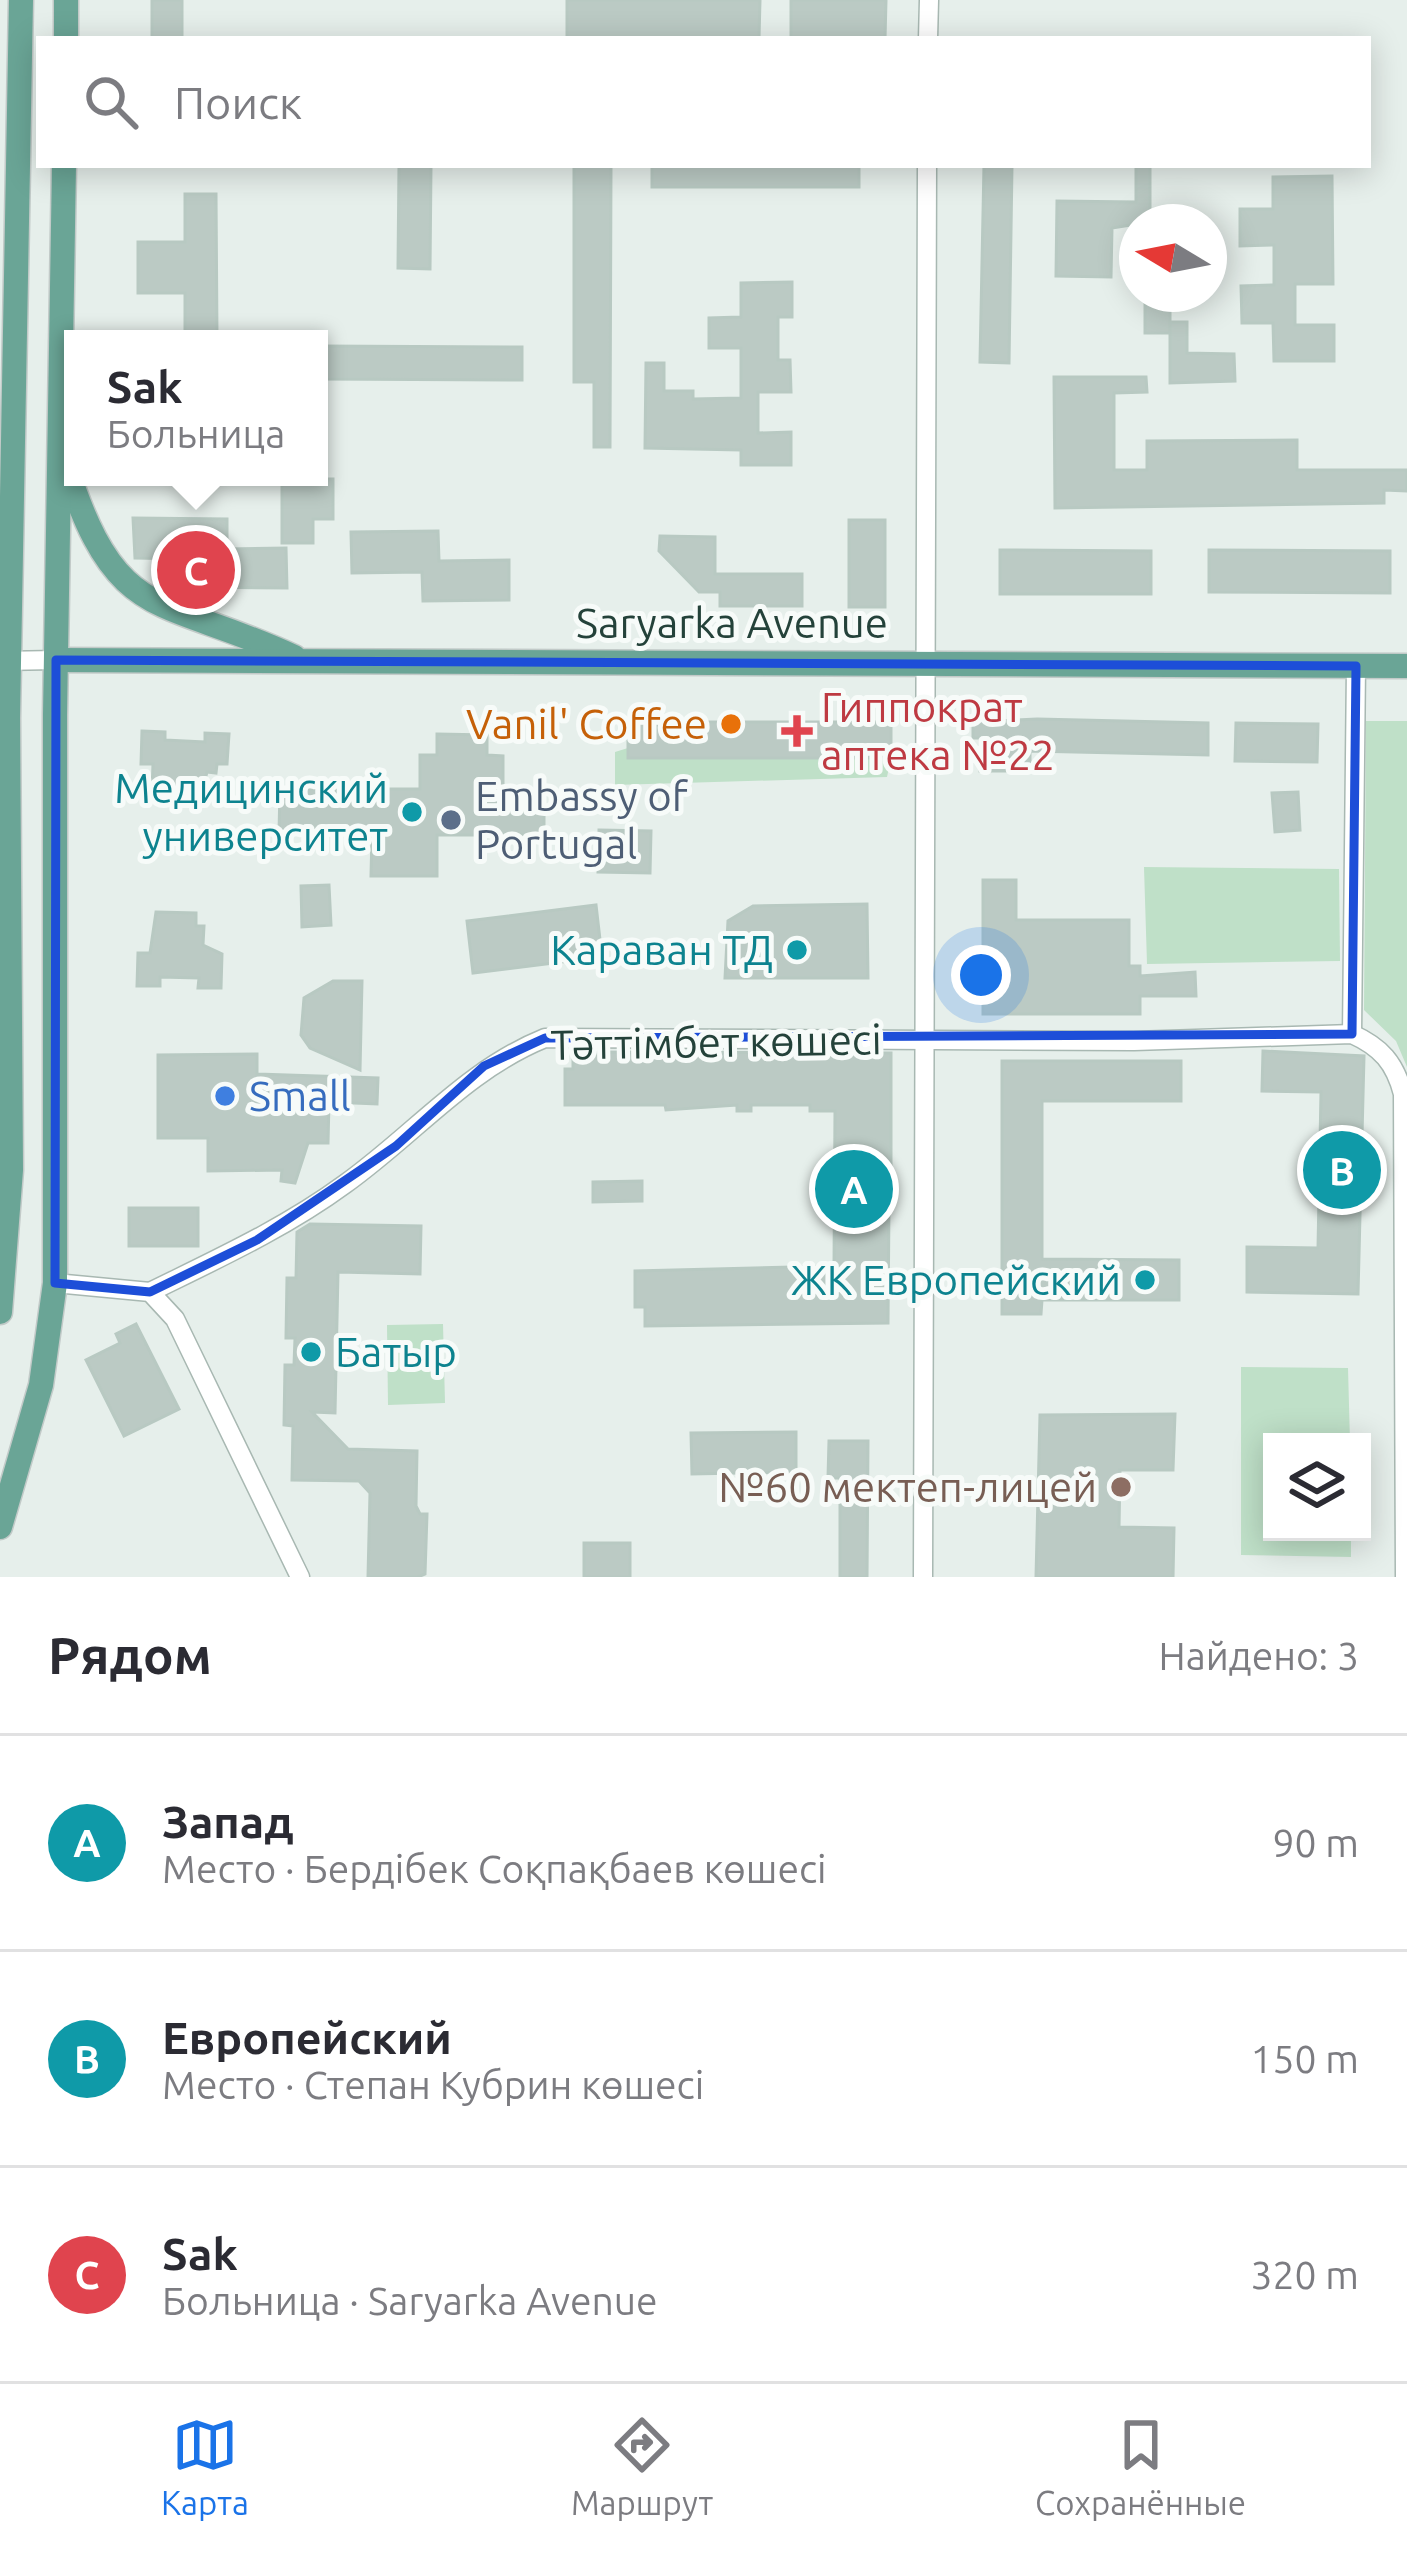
<!DOCTYPE html>
<html lang="ru">
<head>
<meta charset="utf-8">
<style>
  body { margin:0; font-family:Ubuntu,sans-serif; background:#f2f2f3; color:#2b2b33 }
  .controls { position:absolute; right:36px; bottom:36px; display:grid; overflow:hidden; border-radius:0px; box-shadow:0 6px 30px #0003 }
  .controls button { width:108px; height:108px; display:grid; place-items:center; padding:0; border:0; border-bottom:3px solid #e1e1e2; background:#fff; color:#2b2b33; font:60px sans-serif }
  .compass { position:absolute; left:1119px; top:204px; width:108px; height:108px; border-radius:50%; background:#fff; box-shadow:0 6px 30px #0003; rotate:280deg }
  .you { position:absolute; left:981px; top:975px; width:42px; height:42px; margin:-30px; border:9px solid #fff; border-radius:50%; background:#1a73e8; box-shadow:0 0 0 18px #1a73e833 }
  .badge { display:grid; place-items:center; width:78px; height:78px; border-radius:50%; background:#1a73e8; color:#fff; font-size:39px; font-weight:700 }
  .pin { position:absolute; translate:-50% -50%; border:6px solid #fff; box-shadow:0 3px 12px #0006 }
  .popup { position:absolute; left:64px; top:330px; width:264px; height:156px; box-sizing:border-box; display:grid; place-content:center; border-radius:0px; background:#fff; filter:drop-shadow(0 3px 9px #0005); font-size:39px; white-space:nowrap; color:#7c7c81 }
  .popup b { font-size:45px; color:#2b2b33 }
  .popup::after { content:''; position:absolute; left:50%; top:100%; margin-left:-24px; border:24px solid transparent; border-top-color:#fff }
  .list { margin:0; padding:0; list-style:none }
  h2 { display:flex; justify-content:space-between; align-items:center; height:156px; margin:0; padding:0 48px; font-size:51px }
  h2 small { font-size:39px; font-weight:400; color:#7c7c81 }
  .list li { display:grid; grid-template-columns:78px 1fr auto; gap:36px; align-items:center; box-sizing:border-box; height:216px; padding:0 48px; border-top:3px solid #e1e1e2 }
  .list b { display:block; font-size:45px; white-space:nowrap }
  .list p { margin:0; font-size:39px; white-space:nowrap; color:#7c7c81 }
  .list em { font-size:39px; font-style:normal; color:#7c7c81 }
  .icon { flex:none; width:66px; height:66px; fill:none; stroke:currentColor; stroke-width:2; stroke-linecap:round; stroke-linejoin:round }
  .map { position:relative; flex:none; width:1407px; height:1577px; overflow:hidden }
  .search { position:absolute; background:#fff; box-shadow:0 6px 30px #0003; left:36px; right:36px; top:36px; height:132px; display:flex; align-items:center; gap:30px; box-sizing:border-box; padding:0 42px; border-radius:0px; color:#7c7c81; font-size:45px }
  .sheet { height:804px; background:#fff }
  nav { display:flex; justify-content:space-around; align-items:center; box-sizing:border-box; height:168px; border-top:3px solid #e1e1e2; background:#fff; font-size:33px; color:#7c7c81 }
  nav a { display:grid; justify-items:center; gap:6px }
  nav .on { color:#1a73e8 }
  .map>svg:first-child { display:block }
</style>
</head>
<body>
<div class="map">
<svg width="1407" height="1577" viewBox="0 0 1407 1577">
  <rect width="100%" height="100%" fill="#e6efeb"/>
  <g fill="#bfe0c8">
    <polygon points="1366,721 1407,721 1407,1067 1396,1041 1364,1010"/>
    <polygon points="628,748 629,758 891,758 887,777 615,785 615,752"/>
    <polygon points="1144,867 1339,869 1340,961 1147,964"/>
    <polygon points="443,1324 445,1403 388,1405 387,1325"/>
    <polygon points="1241,1367 1348,1368 1350,1442 1272,1442 1272,1532 1351,1532 1351,1557 1241,1555"/>
  </g>
  <g fill="#bbcac4" stroke="#b8c9c2" stroke-width="3">
    <rect x="152" y="0" width="30" height="39"/>
    <polygon points="567,0 760,0 759,38 567,39"/>
    <polygon points="791,0 886,0 885,39 791,39"/>
    <polygon points="399,165 431,165 430,269 398,268"/>
    <polygon points="574,165 611,165 610,447 594,447 594,382 574,382"/>
    <rect x="652" y="165" width="207" height="22"/>
    <polygon points="984,165 1012,165 1009,363 980,362"/>
    <polygon points="1136,165 1150,165 1150,222 1112,228 1111,277 1056,276 1057,201 1136,202"/>
    <polygon points="1332,176 1333,284 1295,284 1295,325 1334,325 1334,361 1274,361 1273,323 1242,323 1241,286 1274,285 1274,245 1240,246 1240,209 1273,209 1273,177"/>
    <polygon points="185,194 216,194 217,339 185,339 185,293 138,293 138,242 185,242"/>
    <polygon points="792,282 792,317 778,317 778,360 790,360 791,392 758,392 758,433 791,432 791,465 741,465 741,450 645,448 646,363 664,363 664,391 693,391 693,399 741,398 741,348 709,348 709,318 741,317 741,283"/>
    <rect x="1145" y="294" width="25" height="39"/>
    <polygon points="1170,322 1187,322 1187,353 1234,354 1235,381 1170,383"/>
    <polygon points="319,346 522,347 522,380 319,379"/>
    <polygon points="1054,377 1146,377 1147,392 1114,393 1114,470 1147,470 1147,441 1297,440 1297,470 1407,470 1407,491 1384,490 1384,503 1055,508"/>
    <polygon points="282,479 333,479 333,519 313,519 313,543 282,543"/>
    <polygon points="133,518 227,519 227,549 286,548 287,588 191,587 191,559 135,558"/>
    <rect x="849" y="520" width="36" height="87"/>
    <polygon points="438,531 439,561 509,560 509,600 423,601 422,572 352,573 351,532"/>
    <polygon points="660,536 715,537 715,574 802,574 802,606 720,606 720,592 699,592 659,551"/>
    <polygon points="1000,550 1151,551 1151,594 1000,594"/>
    <polygon points="1209,550 1390,551 1390,593 1209,592"/>
    <polygon points="1037,719 1208,723 1208,755 1030,751 1030,771 980,771 980,738 973,738 973,722"/>
    <rect x="628" y="722" width="263" height="36"/>
    <polygon points="1236,723 1318,724 1317,762 1235,761"/>
    <polygon points="142,731 165,732 165,740 205,742 205,733 229,734 227,764 217,764 216,773 207,772 198,806 160,805 161,790 152,790 153,764 141,764"/>
    <polygon points="437,734 487,735 487,755 503,756 503,791 544,791 544,835 437,835 437,876 371,876 372,834 279,833 280,789 420,789 420,755 437,755"/>
    <polygon points="1298,792 1300,830 1275,832 1272,793"/>
    <polygon points="599,830 651,831 650,873 598,872"/>
    <polygon points="983,880 1016,880 1016,920 1129,920 1129,966 1140,966 1140,976 1195,972 1196,996 1140,996 1140,1014 983,1014"/>
    <polygon points="329,885 331,925 302,927 301,886"/>
    <polygon points="867,904 868,978 725,978 728,921 753,906"/>
    <polygon points="596,905 602,957 473,973 467,921"/>
    <polygon points="156,912 196,913 196,926 204,926 203,945 222,954 221,988 198,988 199,978 160,977 160,986 137,986 138,953 150,953"/>
    <polygon points="333,981 362,981 360,1070 310,1048 301,1035 304,998"/>
    <polygon points="1263,1051 1364,1056 1358,1294 1247,1292 1247,1247 1318,1248 1321,1092 1262,1091"/>
    <polygon points="573,1052 891,1053 891,1172 874,1172 874,1205 889,1205 888,1323 645,1326 645,1307 635,1307 635,1271 834,1266 835,1111 810,1111 810,1105 751,1105 751,1111 737,1111 737,1105 666,1110 665,1105 565,1105 565,1069 573,1069"/>
    <polygon points="257,1054 257,1074 378,1078 377,1104 329,1102 328,1143 308,1143 295,1183 281,1181 282,1170 208,1171 208,1138 158,1138 158,1055"/>
    <polygon points="1002,1061 1181,1061 1181,1101 1042,1101 1042,1259 1179,1260 1179,1300 1042,1300 1041,1314 1002,1314"/>
    <polygon points="642,1181 642,1201 593,1202 593,1182"/>
    <rect x="129" y="1208" width="69" height="38"/>
    <polygon points="310,1224 421,1226 420,1274 338,1272 335,1413 312,1412 348,1449 417,1451 416,1506 420,1514 427,1514 425,1574 418,1577 368,1577 370,1493 359,1481 292,1480 293,1426 284,1425 285,1365 294,1365 295,1338 286,1338 287,1278 296,1278 297,1232"/>
    <polygon points="136,1324 179,1409 124,1436 86,1360 120,1343 116,1334"/>
    <polygon points="1175,1414 1173,1470 1120,1470 1119,1527 1174,1528 1173,1577 1036,1577 1040,1415"/>
    <polygon points="796,1432 796,1472 692,1474 691,1433"/>
    <polygon points="829,1441 868,1441 867,1577 840,1577 840,1478 828,1478"/>
    <rect x="584" y="1543" width="46" height="34"/>
  </g>
  <g fill="none" stroke-linecap="round" stroke-linejoin="round">
    <defs>
      <g id="minor">
        <polyline points="928,39 929,0"/>
        <polyline points="1,661 56,660"/>
        <polyline points="1352,1034 1356,666"/>
        <polyline points="55,1283 150,1292 175,1319 300,1577"/>
        <path d="M150,1292C217,1259 285,1228 345,1184C415,1134 466,1070 545,1038L1134,1041L1352,1034C1381,1047 1395,1063 1403,1094L1405,1577"/>
        <polyline points="923,1577 927,165"/>
      </g>
      <g id="major">
        <polyline points="66,39 66,0"/>
        <path d="M66,466C117,626 161,595 294,657"/>
        <polyline points="56,660 1407,666"/>
        <polyline points="0,1312 11,1170 8,718 21,0"/>
        <polyline points="0,1527 41,1385 55,1283 55,715 64,165"/>
      </g>
    </defs>
    <use href="#minor" stroke="#a8b8b2" stroke-width="21"/>
    <use href="#major" stroke="#c2cac8" stroke-width="27"/>
    <use href="#minor" stroke="#fff" stroke-width="18"/>
    <use href="#major" stroke="#6aa596" stroke-width="24"/>
  </g>
  <path fill="none" stroke="#1d4ed8" stroke-width="9" stroke-linejoin="round" d="M56,660L1356,666L1352,1034L545,1038L484,1066L396,1146L257,1240L150,1292L55,1283Z"/>
  <circle fill="#e8710a" stroke="#f7fbf9" stroke-width="4.5" cx="731" cy="724" r="12"/>
  <path fill="#e0444e" stroke="#f7fbf9" stroke-width="4.5" d="M791 713h12v12h12v12h-12v12h-12v-12h-12v-12h12z"/>
  <g fill="#0f9aa8" stroke="#f7fbf9" stroke-width="4.5">
    <circle cx="412" cy="812" r="12"/>
    <circle cx="797" cy="950" r="12"/>
    <circle cx="1145" cy="1280" r="12"/>
    <circle cx="311" cy="1352" r="12"/>
  </g>
  <circle fill="#5c6f8a" stroke="#f7fbf9" stroke-width="4.5" cx="451" cy="820" r="12"/>
  <circle fill="#3f7fe0" stroke="#f7fbf9" stroke-width="4.5" cx="225" cy="1096" r="12"/>
  <circle fill="#8d6e63" stroke="#f7fbf9" stroke-width="4.5" cx="1121" cy="1487" r="12"/>
  <g text-anchor="middle" stroke-width="10" stroke-linejoin="round" paint-order="stroke">
    <g font-size="42" fill="#24423a" stroke="#f7fbf9">
      <text x="732" y="638">Saryarka Avenue</text>
      <text transform="translate(716 1042) rotate(-1)" y="15">Тәттімбет көшесі</text>
    </g>
    <g font-size="42" fill="#be3a42" stroke="#f7fbf9" text-anchor="start">
      <text x="821" y="722">Гиппократ<tspan x="821" dy="48">аптека №22</tspan></text>
    </g>
    <g font-size="42" fill="#c56008" stroke="#f7fbf9" text-anchor="end">
      <text x="707" y="739">Vanil' Coffee</text>
    </g>
    <g font-size="42" fill="#0d838f" stroke="#f7fbf9" text-anchor="end">
      <text x="388" y="803">Медицинский<tspan x="388" dy="48">университет</tspan></text>
      <text x="773" y="965">Караван ТД</text>
      <text x="1121" y="1295">ЖК Европейский</text>
      <text x="335" y="1367" text-anchor="start">Батыр</text>
    </g>
    <g font-size="42" fill="#4e5e75" stroke="#f7fbf9" text-anchor="start">
      <text x="475" y="811">Embassy of<tspan x="475" dy="48">Portugal</tspan></text>
    </g>
    <g font-size="42" fill="#366cbe" stroke="#f7fbf9" text-anchor="start">
      <text x="249" y="1111">Small</text>
    </g>
    <g font-size="42" fill="#785e54" stroke="#f7fbf9" text-anchor="end">
      <text x="1097" y="1502">№60 мектеп-лицей</text>
    </g>
  </g>
</svg>
<div class="controls">
<button><svg class="icon" aria-label="layers" viewBox="0 0 24 24"><path d="M12 4l9 5-9 5-9-5zM3 14l9 5 9-5"/></svg></button>
</div>
<svg class="compass" viewBox="-18 -18 36 36"><path d="M0-13l5 13h-10z" fill="#e53935"/><path d="M0 13l5-13h-10z" fill="#7c7c81"/></svg>
<div class="you"></div>
<div class="pin badge" style="left:854px;top:1189px;background:#0f9aa8">A</div>
<div class="pin badge" style="left:1342px;top:1170px;background:#0f9aa8">B</div>
<div class="pin badge" style="left:196px;top:570px;background:#e0444e">C</div>
<div class="popup"><b>Sak</b>Больница</div>
<div class="search"><svg class="icon" aria-label="search" viewBox="0 0 24 24"><circle cx="10" cy="10" r="6"/><path d="M15 15l6 6"/></svg>Поиск</div>
</div>
<section class="sheet">
<h2>Рядом<small>Найдено: 3</small></h2>
<ul class="list">
<li><span class="badge" style="background:#0f9aa8">A</span><div><b>Запад</b><p>Место · Бердібек Соқпақбаев көшесі</p></div><em>90 m</em></li>
<li><span class="badge" style="background:#0f9aa8">B</span><div><b>Европейский</b><p>Место · Степан Кубрин көшесі</p></div><em>150 m</em></li>
<li><span class="badge" style="background:#e0444e">C</span><div><b>Sak</b><p>Больница · Saryarka Avenue</p></div><em>320 m</em></li>
</ul>
</section>
<nav>
<a class="on"><svg class="icon" aria-label="map" viewBox="0 0 24 24"><path d="M3 6l6-2 6 2 6-2v14l-6 2-6-2-6 2zM9 4v14M15 6v14"/></svg>Карта</a>
<a><svg class="icon" aria-label="directions" viewBox="0 0 24 24"><path d="M12 3l9 9-9 9-9-9zM9 14v-3h6M13 9l2 2-2 2"/></svg>Маршрут</a>
<a><svg class="icon" aria-label="saved" viewBox="0 0 24 24"><path d="M7 4h10v16l-5-4-5 4z"/></svg>Сохранённые</a>
</nav>
</body>
</html>
